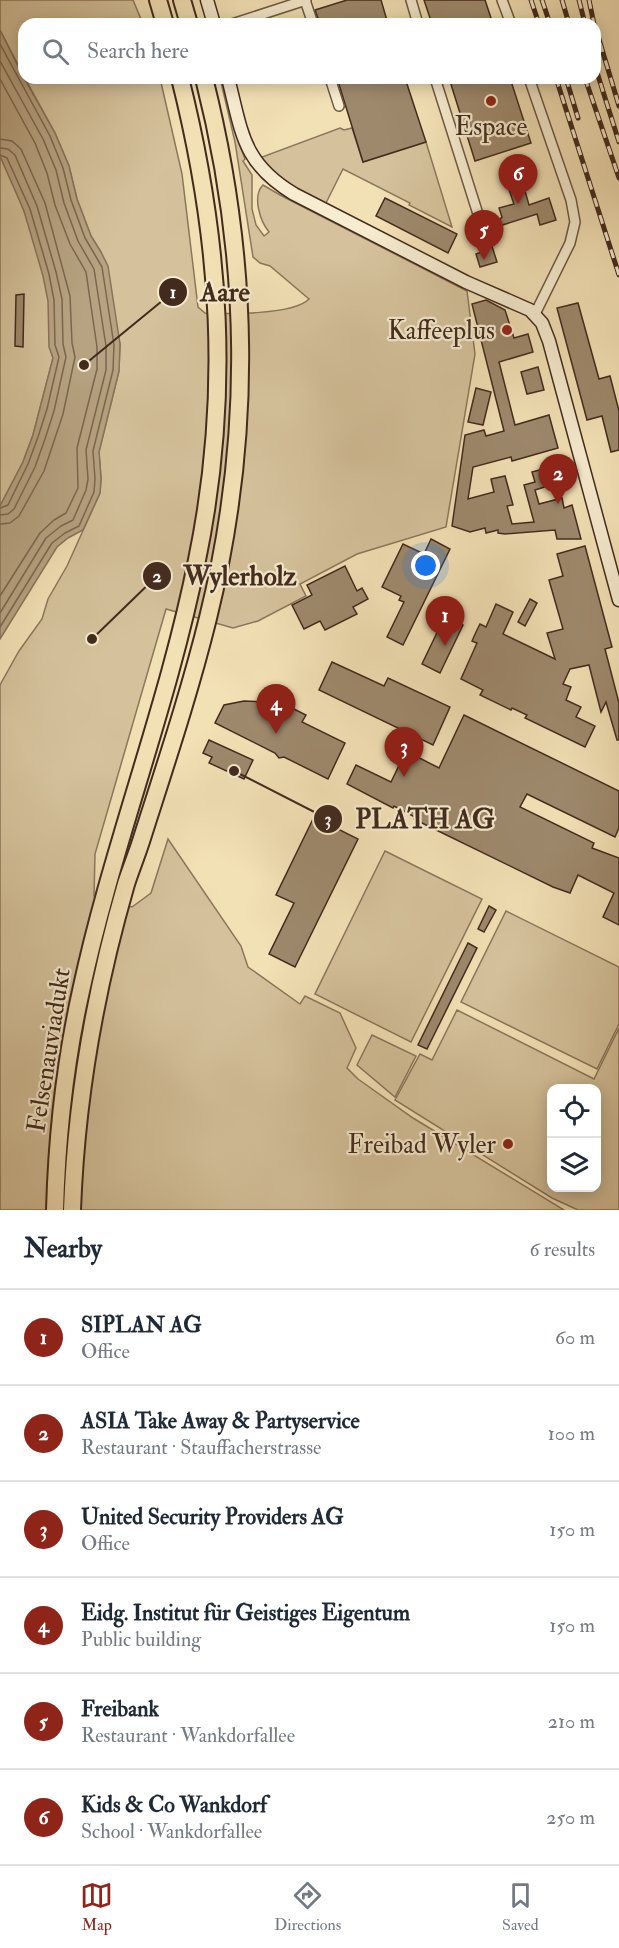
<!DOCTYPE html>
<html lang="en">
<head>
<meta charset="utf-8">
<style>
  body { margin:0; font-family:"IM FELL Double Pica",serif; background:#f6f6f7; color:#1f2937 }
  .controls { position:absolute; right:18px; bottom:18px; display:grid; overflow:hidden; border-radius:12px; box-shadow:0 3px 15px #0003 }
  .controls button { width:54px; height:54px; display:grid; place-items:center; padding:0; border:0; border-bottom:2px solid #e0e1e3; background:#fff; color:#1f2937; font:30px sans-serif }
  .you { position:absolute; left:426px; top:566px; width:21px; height:21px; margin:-15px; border:4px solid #fff; border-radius:50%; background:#1a73e8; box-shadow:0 0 0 9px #1a73e833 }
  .badge { display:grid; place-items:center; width:39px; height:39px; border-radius:50%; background:#8f2418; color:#fff; font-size:20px; font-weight:700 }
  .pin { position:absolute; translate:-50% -50px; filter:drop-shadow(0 2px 3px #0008) }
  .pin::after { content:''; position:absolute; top:32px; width:21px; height:18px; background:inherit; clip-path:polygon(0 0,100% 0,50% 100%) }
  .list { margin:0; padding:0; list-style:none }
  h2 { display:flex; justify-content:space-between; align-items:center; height:78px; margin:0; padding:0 24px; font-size:26px }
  h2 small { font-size:20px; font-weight:400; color:#747a83 }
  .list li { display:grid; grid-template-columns:39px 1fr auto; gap:18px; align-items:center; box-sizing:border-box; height:96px; padding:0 24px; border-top:2px solid #e0e1e3 }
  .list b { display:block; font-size:22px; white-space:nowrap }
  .list p { margin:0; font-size:20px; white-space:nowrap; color:#747a83 }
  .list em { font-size:20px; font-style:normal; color:#747a83 }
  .icon { flex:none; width:33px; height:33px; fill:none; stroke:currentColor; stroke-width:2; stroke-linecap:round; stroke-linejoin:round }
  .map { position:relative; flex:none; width:619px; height:1210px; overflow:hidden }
  .search { position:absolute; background:#fff; box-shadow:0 3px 15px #0003; left:18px; right:18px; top:18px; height:66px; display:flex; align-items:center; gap:15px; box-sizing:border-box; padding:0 21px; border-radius:18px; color:#747a83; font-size:22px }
  .sheet { height:654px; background:#fff }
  nav { display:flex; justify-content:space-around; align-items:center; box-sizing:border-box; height:84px; border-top:2px solid #e0e1e3; background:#fff; font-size:16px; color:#747a83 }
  nav a { display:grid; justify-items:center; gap:3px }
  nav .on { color:#8f2418 }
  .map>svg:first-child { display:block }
</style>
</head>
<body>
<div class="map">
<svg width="619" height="1210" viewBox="0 0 619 1210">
  <rect width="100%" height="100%" fill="#f3e1b6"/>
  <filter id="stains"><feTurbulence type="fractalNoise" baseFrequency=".00333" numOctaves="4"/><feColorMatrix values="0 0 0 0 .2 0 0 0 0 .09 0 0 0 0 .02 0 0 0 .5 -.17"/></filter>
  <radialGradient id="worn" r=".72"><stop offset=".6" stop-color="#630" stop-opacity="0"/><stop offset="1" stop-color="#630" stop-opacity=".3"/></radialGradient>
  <g fill="#d5c29c" stroke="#8c765c" stroke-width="1.5" fill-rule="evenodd">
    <polygon points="0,0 133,0 143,24 24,24 24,76 0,30"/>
    <path d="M25,78H160L182,174L198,307L205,313C227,314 294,315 309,299L270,266L260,263L253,257L235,142L220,78H223L238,140L245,159L243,161L252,175V209L256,225L264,236L269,232C260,221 252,196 263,185L280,195L467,291L475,354L446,527L357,554L300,584L306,596L258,621L233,628L166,609L95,854L94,896L132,907L151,893L168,839L241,946L248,967L300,1004L305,996L340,1013L356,1048L347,1068L358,1079L413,1118L564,1210H0V685L19,651L42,619L48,599L67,566L100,493L101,478L99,452L119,371L120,344L101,252L91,236L77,199L69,166L55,133Z"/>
    <polygon points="340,128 344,130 352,128 363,162 426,142 452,227 409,205 410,203 343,169 323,209 254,160"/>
    <path d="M0,156C22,200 41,253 49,302C51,321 47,339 53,358L33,435L23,462L0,506Z"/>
    <polygon points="385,851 482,899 411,1042 315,994"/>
    <polygon points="506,911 619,967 619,1024 597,1069 461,1002"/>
    <path d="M457,1010L594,1079L619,1028V1210H578L552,1198L395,1100L420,1054L432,1060ZM552,1088H596V1188H552Z"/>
    <polygon points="372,1035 416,1056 395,1097 357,1065"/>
  </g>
  <polygon fill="#b7a382" stroke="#88735a" stroke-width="1.5" points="0,30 24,78 55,133 69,166 77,199 91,236 101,252 108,266 120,344 119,371 99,452 101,478 100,493 83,530 68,538 57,547 0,639 0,506 23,462 33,435 53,358 49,347 48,301 43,276 24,211 0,156"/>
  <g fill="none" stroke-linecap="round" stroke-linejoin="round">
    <g stroke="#7c6650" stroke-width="1.5">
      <polyline points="0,44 50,136 63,168 71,200 85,238 102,267 114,345 113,370 93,451 95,479 94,492 79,526 65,533 52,543 0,627"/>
      <polyline points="0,61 43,139 56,170 64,203 78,241 94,269 106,346 106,370 86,450 88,479 86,490 73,520 61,526 46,538 0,613"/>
      <polyline points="0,79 35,143 47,173 55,205 70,244 86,272 97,347 97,369 77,448 78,488 66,513 54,520 40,533 0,596"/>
      <polyline points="0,139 12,141 21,149 45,203 70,296 72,343 75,357 63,414 44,471 19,516 10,523 0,524"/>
      <polyline points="0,148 8,149 15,155 37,206 56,272 62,299 63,344 66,357 54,411 45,439 35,467 14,509 8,514 0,515"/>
      <polyline points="0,155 7,158 30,209 49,274 54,300 55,345 59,357 47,409 38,437 28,464 8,505 0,508"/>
    </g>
  </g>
  <g fill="#9e896d" stroke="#422a1d" stroke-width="1.5">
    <polygon points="347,0 381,0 388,24 320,24 315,10"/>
    <polygon points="424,0 485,0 493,24 432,24"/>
    <polygon points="337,78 405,78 426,142 363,162"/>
    <polygon points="449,78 510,78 531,143 475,161"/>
    <polygon points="521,177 529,205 549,198 556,220 540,225 537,214 490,229 502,217 499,208 514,204 506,181"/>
    <polygon points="385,198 457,234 448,253 376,216"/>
    <polygon points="489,237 497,262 480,267 476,254 485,251 486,239"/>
    <polygon points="24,294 23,347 15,346 16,295"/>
    <polygon points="486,300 505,310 514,338 528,334 533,352 499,362 515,425 549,415 558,448 512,461 511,457 473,467 468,499 494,492 491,479 505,476 513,505 507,506 512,524 534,522 524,485 535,482 532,472 543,469 546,479 549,478 551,485 535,490 539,504 562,498 564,508 572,505 581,539 557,539 555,530 505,534 498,533 498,530 486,533 485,528 470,532 452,526 465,435 484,430 486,436 504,431 472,304"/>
    <polygon points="578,303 599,379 610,376 619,411 619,450 611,452 602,416 587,420 557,308"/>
    <polygon points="538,367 544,390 527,394 521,372"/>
    <polygon points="476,388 491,392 483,425 468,422"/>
    <polygon points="431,539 450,549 403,645 387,637 404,602 399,600 401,596 382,587 403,544 424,554"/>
    <polygon points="585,546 612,647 605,649 619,703 619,740 617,740 606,702 601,712 589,665 570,669 563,684 571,687 566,700 581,707 576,717 595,726 585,747 525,718 527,715 512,708 511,710 480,695 483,690 461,679 477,643 472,641 476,632 480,624 486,627 496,604 513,612 503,634 555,659 547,633 563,629 549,580 563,576 557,554"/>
    <polygon points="345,566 357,591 362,588 368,599 353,607 357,614 325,630 320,621 304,629 292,605 312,595 307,585"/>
    <polygon points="530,599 537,603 525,626 518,622"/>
    <polygon points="445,616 463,625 440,673 422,664"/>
    <polygon points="332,662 384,686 388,678 450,707 433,745 319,690"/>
    <polygon points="244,701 270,702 294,709 306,715 302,722 345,743 328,779 284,757 279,758 275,753 215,723 224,705"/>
    <polygon points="464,715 619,791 619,828 615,837 527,794 520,807 594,843 592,848 619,858 619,925 603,917 614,893 578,875 570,893 553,887 428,826 414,819 415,817 394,806 393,808 347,784 356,765 391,782 406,751 439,768"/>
    <polygon points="209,740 253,760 244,779 209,763 212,757 203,753"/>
    <polygon points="314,817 358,839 295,967 269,954 294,903 276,895"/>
    <polygon points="489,906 496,910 484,932 478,929"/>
    <polygon points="468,943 477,948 427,1049 418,1045"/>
  </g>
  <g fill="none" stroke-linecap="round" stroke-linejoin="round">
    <defs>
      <g id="street">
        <polyline points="305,0 313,24"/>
        <polyline points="411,0 418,24"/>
        <polyline points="502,0 511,24"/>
        <polyline points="232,24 306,0"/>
        <polyline points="330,78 339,106"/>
        <polyline points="435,78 484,233"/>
        <polyline points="529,78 571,200 575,222 570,243 535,314"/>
      </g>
      <g id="secondary">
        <polyline points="207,0 214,24"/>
        <path d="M228,78C242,132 242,163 294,194L466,282L530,310L542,323L549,341L619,600"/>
      </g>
      <g id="highway">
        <polyline points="158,0 165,24"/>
        <polyline points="182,0 189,24"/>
        <path d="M55,1210C57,1137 65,1063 81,991C112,846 168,706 197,560C231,395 221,241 180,78"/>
        <path d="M72,1210C76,1099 95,991 126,884C131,868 138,852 143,835C166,763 190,691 208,618C253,436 250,260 204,78"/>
      </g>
    </defs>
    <use href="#street" stroke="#6e5843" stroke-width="12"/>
    <use href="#secondary" stroke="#422a1d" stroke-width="15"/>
    <use href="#highway" stroke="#422a1d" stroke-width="20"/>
    <use href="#street" stroke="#f7ecd0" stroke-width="9"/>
    <use href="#secondary" stroke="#f7ecd0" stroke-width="12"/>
    <use href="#highway" stroke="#f3e1b6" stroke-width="16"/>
    <defs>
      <g id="rail">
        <polyline points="531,0 539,24"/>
        <polyline points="542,0 550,24"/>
        <polyline points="562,0 569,24"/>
        <polyline points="579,0 585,24"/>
        <polyline points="589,0 594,24"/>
        <polyline points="595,26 619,106"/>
        <polyline points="595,66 619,142"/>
        <polyline points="556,78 619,275"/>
        <polyline points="566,78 578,118"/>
        <polyline points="585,78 619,178"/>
      </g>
    </defs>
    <use href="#rail" stroke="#422a1d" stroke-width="5"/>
    <use href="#rail" stroke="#f7ecd0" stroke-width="3" stroke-dasharray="9" stroke-linecap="butt"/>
  </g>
  <g fill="#8f2418" stroke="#f7ecd0" stroke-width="2">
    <circle cx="491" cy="101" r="6"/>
    <circle cx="507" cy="330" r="6"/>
    <circle cx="508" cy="1144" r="6"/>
  </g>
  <g text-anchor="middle" stroke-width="4.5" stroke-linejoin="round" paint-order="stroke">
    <g font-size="26" fill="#422a1d" stroke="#f7ecd0" text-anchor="end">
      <text x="491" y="135" text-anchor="middle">Espace</text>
      <text x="495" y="339">Kaffeeplus</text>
      <text x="496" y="1153">Freibad Wyler</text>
    </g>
    <g font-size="26" fill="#422a1d" stroke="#f7ecd0">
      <text transform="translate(48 1050) rotate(-81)" y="9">Felsenauviadukt</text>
    </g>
  </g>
  <path fill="none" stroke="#422a1d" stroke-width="2" d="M84 365L173 292M92 639L157 576M234 771L328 819"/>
  <g fill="#422a1d" stroke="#f7ecd0" stroke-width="2">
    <circle cx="84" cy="365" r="6"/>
    <circle cx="92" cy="639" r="6"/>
    <circle cx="234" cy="771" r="6"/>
    <circle cx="173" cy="292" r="15"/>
    <circle cx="157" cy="576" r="15"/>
    <circle cx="328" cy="819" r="15"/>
  </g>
  <g font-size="18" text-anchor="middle" font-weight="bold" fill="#fff">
    <text x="173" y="298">1</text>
    <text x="157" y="582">2</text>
    <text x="328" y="825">3</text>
  </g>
  <g font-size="27" text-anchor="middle" font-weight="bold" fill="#422a1d" stroke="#f7ecd0" stroke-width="4.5" stroke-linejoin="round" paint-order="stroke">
    <text x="225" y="301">Aare</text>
    <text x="240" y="585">Wylerholz</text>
    <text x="425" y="828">PLATH AG</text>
  </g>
  <rect width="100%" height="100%" filter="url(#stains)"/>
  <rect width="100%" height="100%" fill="url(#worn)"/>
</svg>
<div class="controls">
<button><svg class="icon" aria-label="locate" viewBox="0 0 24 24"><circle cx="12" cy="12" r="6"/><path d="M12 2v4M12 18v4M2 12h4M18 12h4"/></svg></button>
<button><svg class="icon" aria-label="layers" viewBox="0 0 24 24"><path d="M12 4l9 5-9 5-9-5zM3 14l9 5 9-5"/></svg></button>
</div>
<div class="you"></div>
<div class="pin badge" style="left:445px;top:646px">1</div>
<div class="pin badge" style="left:558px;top:504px">2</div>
<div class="pin badge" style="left:404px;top:777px">3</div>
<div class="pin badge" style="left:276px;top:734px">4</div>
<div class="pin badge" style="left:484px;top:260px">5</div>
<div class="pin badge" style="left:518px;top:204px">6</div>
<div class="search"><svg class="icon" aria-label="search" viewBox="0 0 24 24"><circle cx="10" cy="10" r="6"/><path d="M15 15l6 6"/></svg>Search here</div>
</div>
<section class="sheet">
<h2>Nearby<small>6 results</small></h2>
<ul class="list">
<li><span class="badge">1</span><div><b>SIPLAN AG</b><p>Office</p></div><em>60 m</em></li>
<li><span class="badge">2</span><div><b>ASIA Take Away &amp; Partyservice</b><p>Restaurant · Stauffacherstrasse</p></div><em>100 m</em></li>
<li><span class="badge">3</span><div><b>United Security Providers AG</b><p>Office</p></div><em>150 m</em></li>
<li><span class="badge">4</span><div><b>Eidg. Institut für Geistiges Eigentum</b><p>Public building</p></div><em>150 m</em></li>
<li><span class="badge">5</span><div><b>Freibank</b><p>Restaurant · Wankdorfallee</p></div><em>210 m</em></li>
<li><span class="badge">6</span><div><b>Kids &amp; Co Wankdorf</b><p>School · Wankdorfallee</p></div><em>250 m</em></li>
</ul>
</section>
<nav>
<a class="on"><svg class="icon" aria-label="map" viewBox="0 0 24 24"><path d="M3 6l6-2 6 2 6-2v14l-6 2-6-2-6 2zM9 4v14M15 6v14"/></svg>Map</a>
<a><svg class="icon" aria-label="directions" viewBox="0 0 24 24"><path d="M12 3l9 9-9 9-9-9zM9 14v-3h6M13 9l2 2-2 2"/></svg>Directions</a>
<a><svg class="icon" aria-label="saved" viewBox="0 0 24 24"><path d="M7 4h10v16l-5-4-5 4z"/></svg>Saved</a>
</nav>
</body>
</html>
